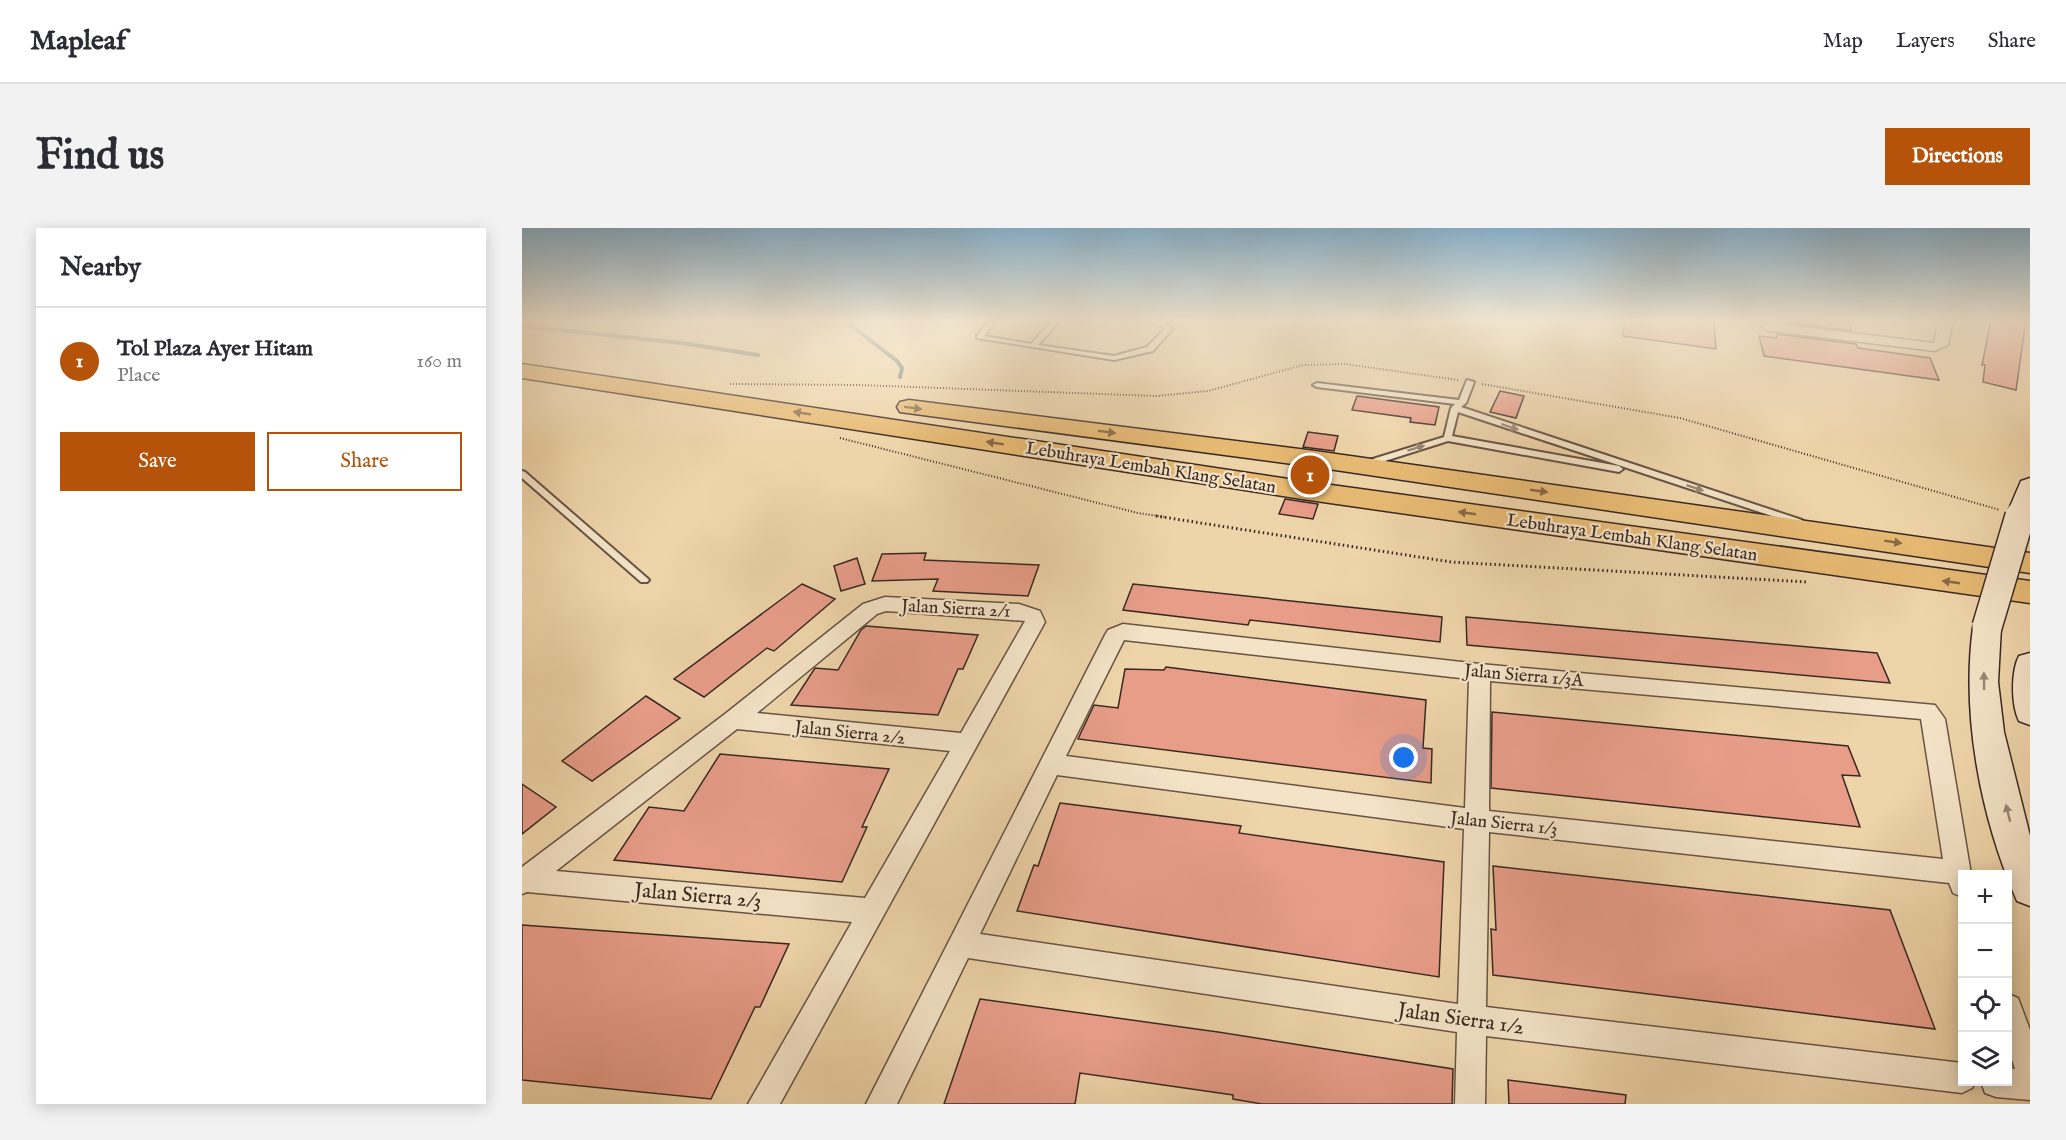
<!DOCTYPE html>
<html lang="en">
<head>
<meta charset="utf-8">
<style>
  body { margin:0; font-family:"IM FELL English",serif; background:#f2f2f3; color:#2b2b33 }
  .controls { position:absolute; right:18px; bottom:18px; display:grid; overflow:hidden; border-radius:0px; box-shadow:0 3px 15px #0003 }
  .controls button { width:54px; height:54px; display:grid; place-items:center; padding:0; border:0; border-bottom:2px solid #e1e1e2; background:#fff; color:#2b2b33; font:30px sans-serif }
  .you { position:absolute; left:882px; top:530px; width:21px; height:21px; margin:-15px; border:4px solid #fff; border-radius:50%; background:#1a73e8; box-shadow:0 0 0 9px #1a73e833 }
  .badge { display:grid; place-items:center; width:39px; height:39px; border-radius:50%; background:#b45309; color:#fff; font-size:20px; font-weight:700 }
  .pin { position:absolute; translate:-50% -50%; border:3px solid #fff; box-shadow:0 2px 6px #0006 }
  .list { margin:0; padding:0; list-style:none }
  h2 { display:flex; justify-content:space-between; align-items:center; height:78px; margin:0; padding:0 24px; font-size:26px }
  h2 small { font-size:20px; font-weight:400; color:#7c7c81 }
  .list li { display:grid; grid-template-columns:39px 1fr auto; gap:18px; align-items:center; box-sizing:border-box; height:108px; padding:0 24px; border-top:2px solid #e1e1e2 }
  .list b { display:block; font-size:22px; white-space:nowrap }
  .list p { margin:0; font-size:20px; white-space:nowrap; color:#7c7c81 }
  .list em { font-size:20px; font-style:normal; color:#7c7c81 }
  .actions { display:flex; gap:12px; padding:18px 24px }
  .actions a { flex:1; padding:14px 0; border:2px solid #b45309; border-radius:0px; text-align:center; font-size:21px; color:#b45309 }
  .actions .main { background:#b45309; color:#fff }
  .icon { flex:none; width:33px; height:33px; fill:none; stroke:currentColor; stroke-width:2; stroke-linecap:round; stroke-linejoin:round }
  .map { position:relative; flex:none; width:1508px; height:876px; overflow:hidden; border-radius:0px }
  header { display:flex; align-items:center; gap:36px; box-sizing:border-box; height:84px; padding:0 30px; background:#fff; border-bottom:2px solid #e1e1e2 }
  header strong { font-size:28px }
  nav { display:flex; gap:33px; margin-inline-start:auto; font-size:21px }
  .intro { display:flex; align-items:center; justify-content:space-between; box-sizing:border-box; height:144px; padding:0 36px }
  h1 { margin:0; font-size:42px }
  .button { padding:15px 27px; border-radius:0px; background:#b45309; color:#fff; font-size:21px; font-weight:700 }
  main { display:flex; gap:36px; padding:0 36px }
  aside { flex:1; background:#fff; border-radius:0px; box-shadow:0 3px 15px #0003 }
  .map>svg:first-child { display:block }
</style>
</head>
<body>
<header>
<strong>Mapleaf</strong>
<nav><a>Map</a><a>Layers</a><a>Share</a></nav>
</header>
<div class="intro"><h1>Find us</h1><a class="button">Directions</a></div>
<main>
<aside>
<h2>Nearby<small></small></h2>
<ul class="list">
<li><span class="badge">1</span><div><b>Tol Plaza Ayer Hitam</b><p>Place</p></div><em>160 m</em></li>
</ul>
<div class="actions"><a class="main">Save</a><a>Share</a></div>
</aside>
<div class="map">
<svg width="1508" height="876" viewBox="0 0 1508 876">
  <rect width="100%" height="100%" fill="#eed4a9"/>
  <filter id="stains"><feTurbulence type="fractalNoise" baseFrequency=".00333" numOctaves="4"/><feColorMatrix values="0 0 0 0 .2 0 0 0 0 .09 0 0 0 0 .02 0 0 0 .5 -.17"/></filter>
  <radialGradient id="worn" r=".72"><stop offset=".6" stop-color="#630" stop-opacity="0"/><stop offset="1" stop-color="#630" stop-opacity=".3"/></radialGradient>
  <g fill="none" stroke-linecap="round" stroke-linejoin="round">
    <g stroke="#747e77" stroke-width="4">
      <polyline points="322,92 375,133 380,140 378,149"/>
      <polyline points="0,98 160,115 236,127"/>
    </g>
  </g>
  <g fill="#e89d89" stroke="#3a2922" stroke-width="1.5">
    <polygon points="1128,92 1192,92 1194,121 1101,108 1102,94 1128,98"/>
    <polygon points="1256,92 1326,92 1330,103 1256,94"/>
    <polygon points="1469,92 1504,92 1494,162 1461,154 1463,137 1460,137"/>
    <polygon points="1255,106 1334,116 1336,120 1408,130 1417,152 1242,128 1237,108 1255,110"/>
    <polygon points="978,163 1002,168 994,190 968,184"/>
    <polygon points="835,168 917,179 913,197 888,194 889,190 830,182"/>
    <polygon points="786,204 816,208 812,223 781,219"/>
    <polygon points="774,239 806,243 802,254 770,249"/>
    <polygon points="763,271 796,276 791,291 757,286"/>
    <polygon points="404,325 402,332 517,337 506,368 411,363 416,351 350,353 360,326"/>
    <polygon points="335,330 343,356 319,363 312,338"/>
    <polygon points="280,356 313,371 252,423 245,420 182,469 152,451"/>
    <polygon points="611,356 920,389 918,414 728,392 726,397 601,382"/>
    <polygon points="944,389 1355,425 1368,455 945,417"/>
    <polygon points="344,398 456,407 441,441 436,441 416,487 269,477 293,440 316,442 339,402"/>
    <polygon points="644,439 904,472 901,520 910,521 909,555 556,511 572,477 596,480 603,441 642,442"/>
    <polygon points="124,468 158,490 70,553 40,533"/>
    <polygon points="970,484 1326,518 1338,548 1320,547 1338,599 969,560"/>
    <polygon points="198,526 367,541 340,599 345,599 320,654 92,632 127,579 162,583"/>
    <polygon points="0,556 34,579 0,606"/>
    <polygon points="538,575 719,598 717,605 922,634 917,749 495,683 512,637 516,638"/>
    <polygon points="971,638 1368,682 1413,801 971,747 969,701 974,702"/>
    <polygon points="0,697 267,716 238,779 233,779 189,871 0,852"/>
    <polygon points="458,771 696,804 931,841 930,876 740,876 711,871 711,867 558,845 553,876 422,876"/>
    <polygon points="986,852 1104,867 1103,876 987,876"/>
  </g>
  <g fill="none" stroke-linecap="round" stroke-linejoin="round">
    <defs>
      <g id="service">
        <polygon points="467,92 474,92 462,108 509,116 531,92 538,92 516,117 592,128 625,119 643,101 641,98 616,94 613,92 643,94 650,101 631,123 592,132 455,110 455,108"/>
        <polygon points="945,152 952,154 944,175 939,179 1280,292 1281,294 1277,297 1274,296 936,184 930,208 1097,238 1101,241 1097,244 926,213 847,238 841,238 841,234 922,209 929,180 933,176 795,159 791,157 795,155 937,172"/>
        <polygon points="0,243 3,244 125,350 127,352 125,354 119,354 0,250"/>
      </g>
      <g id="minor">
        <polygon points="1417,92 1431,92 1426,117 1413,123 1247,103 1240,99 1247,95 1412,115"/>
        <path d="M363,369L497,376L518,383L523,394L258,876H226L330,694L5,664L0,666V639L203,486L341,376ZM364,383L503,393L439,505L235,485L355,386ZM215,501L428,523L343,670L34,643Z"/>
        <path d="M601,396L958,436L1413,477L1423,491L1449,646H1440V669L1431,665L1427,655L967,604L964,779L1440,835V854H1453L1450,860L1440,865L964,808L963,876H933L935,804L446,730L375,876H344L583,407L586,402ZM602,412L947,451L943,580L544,528ZM968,453L1399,491L1421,631L967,583ZM535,547L942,601L936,776L458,706Z"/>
        <polygon points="1486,766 1496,770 1508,802 1508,872 1474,869 1463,865 1459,854 1486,854 1486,840 1493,841 1486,819"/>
      </g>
      <g id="secondary">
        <polygon points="1508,250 1508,287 1500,289 1491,287 1487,281 1499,253"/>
        <path d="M1465,388L1475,391L1479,399L1476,454L1482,504L1508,608V678L1495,673C1459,591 1439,489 1451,399L1455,391Z"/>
        <path d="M1508,425V497L1497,493C1489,477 1489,443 1497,428Z"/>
      </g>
      <g id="motorway">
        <polygon points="0,136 780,253 1508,353 1508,375 780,271 0,150"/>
        <polygon points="387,172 793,223 1508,325 1508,345 793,239 378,184 375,179 378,174"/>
      </g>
    </defs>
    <use href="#service" stroke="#675444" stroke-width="4"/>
    <use href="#minor" stroke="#675444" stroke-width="3"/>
    <use href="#secondary" stroke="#3a2922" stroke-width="3"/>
    <use href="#motorway" stroke="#3a2922" stroke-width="3"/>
    <g stroke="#3a2922" stroke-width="2" stroke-dasharray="1 2" stroke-linecap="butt">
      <polyline points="208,156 337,157 634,168 686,163 781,137 823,136 936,152"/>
      <polyline points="960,156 1158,190 1478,282"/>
      <polyline points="318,210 616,285 643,289"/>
    </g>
    <polyline stroke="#3a2922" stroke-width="3" stroke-dasharray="1.5 3" stroke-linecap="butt" points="634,288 929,334 1285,354"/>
    <use href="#service" fill="#f4e3c7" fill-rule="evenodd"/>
    <use href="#minor" fill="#f4e3c7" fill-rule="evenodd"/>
    <use href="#secondary" fill="#f4e3c7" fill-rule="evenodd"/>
    <use href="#motorway" fill="#e7ba74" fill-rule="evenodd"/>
    <defs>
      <polyline id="secondary-bridge-far1" points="1498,289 1500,281"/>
      <polyline id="secondary-bridge" points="1465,399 1498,288"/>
    </defs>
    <use href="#secondary-bridge-far1" stroke="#3a2922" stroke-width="25" stroke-linecap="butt"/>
    <use href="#secondary-bridge" stroke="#3a2922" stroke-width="32" stroke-linecap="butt"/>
    <use href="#secondary-bridge-far1" stroke="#f4e3c7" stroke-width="22"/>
    <use href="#secondary-bridge" stroke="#f4e3c7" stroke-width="29"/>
  </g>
  <defs><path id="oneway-solid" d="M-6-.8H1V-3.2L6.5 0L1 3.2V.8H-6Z" transform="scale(1.5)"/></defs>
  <g fill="#886a47">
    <use href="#oneway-solid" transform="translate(391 180) rotate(7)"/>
    <use href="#oneway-solid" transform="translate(280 185) rotate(-171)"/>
    <use href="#oneway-solid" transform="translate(585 204) rotate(7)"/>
    <use href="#oneway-solid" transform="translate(473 215) rotate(-171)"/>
    <use href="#oneway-solid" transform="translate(1017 263) rotate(8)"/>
    <use href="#oneway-solid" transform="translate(945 285) rotate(-172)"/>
    <use href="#oneway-solid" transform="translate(1371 314) rotate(9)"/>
    <use href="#oneway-solid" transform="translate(1429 354) rotate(-172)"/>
  </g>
  <g fill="#978674">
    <use href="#oneway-solid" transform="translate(988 199) rotate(18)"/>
    <use href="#oneway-solid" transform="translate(894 220) rotate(-17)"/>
    <use href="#oneway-solid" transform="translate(1173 260) rotate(18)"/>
    <use href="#oneway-solid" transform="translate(1462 453) rotate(-91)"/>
    <use href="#oneway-solid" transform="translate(1486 585) rotate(-104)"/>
  </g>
  <linearGradient id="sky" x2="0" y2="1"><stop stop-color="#89b5d2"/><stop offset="0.43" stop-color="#f7ecd8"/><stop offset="1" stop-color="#f7ecd8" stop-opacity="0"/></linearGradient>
  <rect width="1508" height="215" fill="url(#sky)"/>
  <g text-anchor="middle" stroke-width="4.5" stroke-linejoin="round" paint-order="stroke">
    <g font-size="18" fill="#3a2922" stroke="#f4e3c7">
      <text transform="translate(629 239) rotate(9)" y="6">Lebuhraya Lembah Klang Selatan</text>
      <text transform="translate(1110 309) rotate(8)" y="6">Lebuhraya Lembah Klang Selatan</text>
      <text transform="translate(434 380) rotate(3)" y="6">Jalan Sierra 2/1</text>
      <text transform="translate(1002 447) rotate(5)" y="6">Jalan Sierra 1/3A</text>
      <text transform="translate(328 504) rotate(6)" y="6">Jalan Sierra 2/2</text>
      <text transform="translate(982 595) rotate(6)" y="6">Jalan Sierra 1/3</text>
    </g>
    <g font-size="21" fill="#3a2922" stroke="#f4e3c7">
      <text transform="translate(176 667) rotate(5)" y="7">Jalan Sierra 2/3</text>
      <text transform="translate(939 790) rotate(8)" y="7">Jalan Sierra 1/2</text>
    </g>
  </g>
  <rect width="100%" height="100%" filter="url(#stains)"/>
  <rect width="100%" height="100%" fill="url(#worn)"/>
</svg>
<div class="controls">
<button>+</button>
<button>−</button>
<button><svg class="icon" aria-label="locate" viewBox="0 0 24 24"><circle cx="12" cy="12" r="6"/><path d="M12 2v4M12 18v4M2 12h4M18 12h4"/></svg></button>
<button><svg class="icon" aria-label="layers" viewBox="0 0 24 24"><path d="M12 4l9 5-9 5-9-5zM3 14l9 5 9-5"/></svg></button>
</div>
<div class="you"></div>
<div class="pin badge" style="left:788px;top:247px">1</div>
</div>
</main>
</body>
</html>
